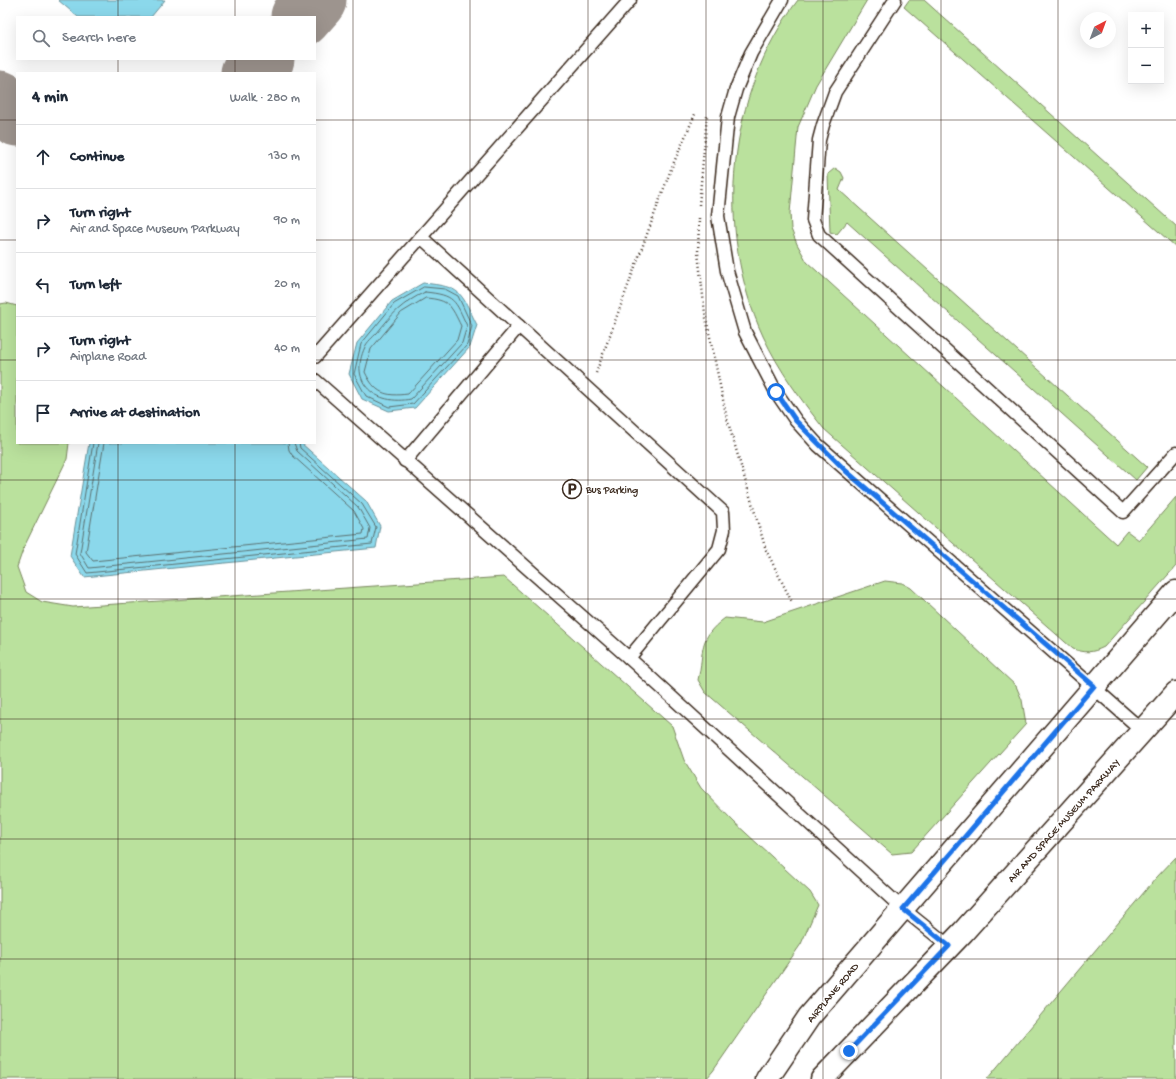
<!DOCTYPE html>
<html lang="en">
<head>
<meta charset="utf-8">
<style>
  body { margin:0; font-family:"Gochi Hand",sans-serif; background:#f6f6f7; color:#1f2937 }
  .controls { position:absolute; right:12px; top:12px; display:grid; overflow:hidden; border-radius:0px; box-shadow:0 4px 16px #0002 }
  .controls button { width:36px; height:36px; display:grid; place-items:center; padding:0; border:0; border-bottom:1px solid #e0e1e3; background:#fff; color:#1f2937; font:20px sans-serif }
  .compass { position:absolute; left:1080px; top:12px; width:36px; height:36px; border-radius:50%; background:#fff; box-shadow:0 4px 16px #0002; rotate:41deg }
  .stop { position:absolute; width:12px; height:12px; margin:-9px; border:3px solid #1a73e8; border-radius:50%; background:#fff }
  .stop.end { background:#1a73e8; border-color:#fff; box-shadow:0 1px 4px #0008 }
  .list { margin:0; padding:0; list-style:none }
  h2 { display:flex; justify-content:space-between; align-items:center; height:52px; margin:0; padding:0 16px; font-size:17px }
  h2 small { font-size:13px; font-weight:400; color:#747a83 }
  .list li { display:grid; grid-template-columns:26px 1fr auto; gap:12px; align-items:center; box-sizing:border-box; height:64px; padding:0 16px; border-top:1px solid #e0e1e3 }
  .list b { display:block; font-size:15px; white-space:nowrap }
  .list p { margin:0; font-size:13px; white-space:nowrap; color:#747a83 }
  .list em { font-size:13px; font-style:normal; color:#747a83 }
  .icon { flex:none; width:22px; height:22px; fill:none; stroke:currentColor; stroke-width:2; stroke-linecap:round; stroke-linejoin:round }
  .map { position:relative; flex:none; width:1176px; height:1079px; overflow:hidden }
  .search { position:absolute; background:#fff; box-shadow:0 4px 16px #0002; left:16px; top:16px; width:300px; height:44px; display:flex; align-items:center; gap:10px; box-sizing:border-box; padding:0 14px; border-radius:0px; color:#747a83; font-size:15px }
  .panel { position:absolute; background:#fff; box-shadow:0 4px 16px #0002; left:16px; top:72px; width:300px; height:372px; border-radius:0px }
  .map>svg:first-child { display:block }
</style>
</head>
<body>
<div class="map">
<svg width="1176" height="1079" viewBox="0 0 1176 1079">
  <rect width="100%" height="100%" fill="#fff"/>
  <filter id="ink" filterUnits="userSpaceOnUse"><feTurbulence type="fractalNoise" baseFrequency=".025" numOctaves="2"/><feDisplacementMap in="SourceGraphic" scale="8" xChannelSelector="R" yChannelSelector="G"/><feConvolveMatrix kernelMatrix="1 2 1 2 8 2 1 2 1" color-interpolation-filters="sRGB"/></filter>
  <g filter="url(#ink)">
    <g fill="#bae19d" stroke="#7a865e">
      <path d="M798,0H867L816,85L798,127L790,213L791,229L797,244L807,262L1116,544L1127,531L1139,540L1176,497V566L1104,647C1092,653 1085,653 1073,649L824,429C801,400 779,370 763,336C714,230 727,93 798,0Z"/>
      <polygon points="909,0 924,0 1176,226 1176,247 904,7"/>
      <polygon points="835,168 841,172 844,178 839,190 1147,467 1136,480 847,222 837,234 830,232 828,174"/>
      <polygon points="6,303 17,306 17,443 69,443 67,459 24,547 17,567 26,592 42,602 73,607 504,577 672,726 684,760 701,788 734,822 810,892 818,905 801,944 713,1071 706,1079 0,1079 0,304"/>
      <path d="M885,581L902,583L911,588L1016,686L1022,700L1026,724L911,852L892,854L705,692L698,680C705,649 697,639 725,618L763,622Z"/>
      <polygon points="1176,857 1176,1079 987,1079 1156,878"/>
    </g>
    <g fill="#8bd8eb" stroke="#6b9299">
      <polygon points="58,0 165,0 151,17 78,17"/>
      <path d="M423,283C462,287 460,291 477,325L470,347L415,408L389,411L362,399L349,374L357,343L392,301Z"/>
      <polygon points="89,443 301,443 366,501 380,526 376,548 84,577 70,556"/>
    </g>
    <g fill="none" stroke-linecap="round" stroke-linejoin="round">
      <g stroke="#5b7070" stroke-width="1">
        <polygon points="424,287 445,289 458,296 472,326 467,345 413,404 389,407 366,396 354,374 361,344 394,304"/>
        <path d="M425,292C455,295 455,300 467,326L462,343L411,399C376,406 348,383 365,347C367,342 373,337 377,333C392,314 402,303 425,292Z"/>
        <path d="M426,298C450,300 451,306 461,326L457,340L408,394C385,397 375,393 365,372L371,349L401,313Z"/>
        <polyline points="93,443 75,554 87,573 372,544 376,527 362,504 300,448 299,443"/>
        <polyline points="98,443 80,553 89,568 368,539 370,528 358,507 297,451 294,443"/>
        <polyline points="104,443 86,552 93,561 363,534 364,529 354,511 292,455 289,450 288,443"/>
      </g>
      <g stroke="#9d948e" stroke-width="61">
        <polyline points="301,17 316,0"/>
        <polyline points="251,73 264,59"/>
        <polyline points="0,101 17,116"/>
      </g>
      <defs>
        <g id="service">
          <polyline points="782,0 751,53 736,89 728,117 718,216 727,271 745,332 776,392 796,421 818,445 1143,731"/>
          <polyline points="895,0 835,92 823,125 819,140 813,220 819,235 1123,512 1176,453"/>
          <polyline points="421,237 723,512 724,530 719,549 629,658"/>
          <polyline points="315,357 630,0"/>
          <polyline points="315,380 629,658 903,909 949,946"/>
          <polyline points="405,461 519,326"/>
        </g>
        <g id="minor">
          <polyline points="767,1079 809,1017 1176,592"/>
          <polyline points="822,1079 963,932 1176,693"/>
        </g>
      </defs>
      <use href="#service" stroke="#3b2a1e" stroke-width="15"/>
      <use href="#minor" stroke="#3b2a1e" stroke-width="25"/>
      <g stroke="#3b2a1e" stroke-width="2.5" stroke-dasharray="1 3" stroke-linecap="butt">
        <polyline points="699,205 707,116"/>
        <polyline points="699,218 698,253 705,313 727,419 766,550 792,602"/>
        <polyline points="596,373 671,169 696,112"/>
      </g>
      <use href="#service" stroke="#fff" stroke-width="12"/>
      <use href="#minor" stroke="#fff" stroke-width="22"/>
    </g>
  </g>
  <g fill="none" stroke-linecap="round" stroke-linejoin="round" filter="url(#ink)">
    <polyline stroke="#1a73e8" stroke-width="5" points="776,392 796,421 846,471 1094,686 903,909 949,946 849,1051"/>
  </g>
  <path fill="none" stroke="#3b2a1e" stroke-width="1" stroke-opacity="0.55" d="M118,0V17M235,0V17M353,0V1079M470,0V1079M588,0V1079M706,0V1079M823,0V1079M941,0V1079M1058,0V1079M118,59V73M235,59V73M0,120H17M315,120H1176M0,240H17M315,240H1176M0,360H17M315,360H1176M118,443V1079M235,443V1079M0,480H1176M0,599H1176M0,719H1176M0,839H1176M0,959H1176"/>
  <defs>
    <symbol id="parking-ring" viewBox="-11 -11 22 22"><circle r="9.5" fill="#fff" stroke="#3b2a1e" stroke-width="1.5"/><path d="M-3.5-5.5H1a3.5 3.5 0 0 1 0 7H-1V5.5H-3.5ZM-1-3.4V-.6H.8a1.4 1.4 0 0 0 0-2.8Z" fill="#3b2a1e"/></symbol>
  </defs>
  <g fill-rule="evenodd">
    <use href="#parking-ring" x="561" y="478" width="22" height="22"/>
  </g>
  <g text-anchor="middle" stroke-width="3" stroke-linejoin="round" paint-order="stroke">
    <g font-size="11" fill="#3b2a1e" stroke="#fff" text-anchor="start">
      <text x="586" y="493">Bus Parking</text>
    </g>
    <g font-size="11" fill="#3b2a1e" stroke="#fff">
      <text transform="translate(1063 820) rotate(-48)" y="4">AIR AND SPACE MUSEUM PARKWAY</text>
      <text transform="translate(832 992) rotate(-50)" y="4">AIRPLANE ROAD</text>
    </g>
  </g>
</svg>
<div class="controls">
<button>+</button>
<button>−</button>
</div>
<svg class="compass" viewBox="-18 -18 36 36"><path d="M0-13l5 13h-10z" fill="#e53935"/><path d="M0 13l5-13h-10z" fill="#747a83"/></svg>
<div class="stop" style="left:776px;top:392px"></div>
<div class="stop end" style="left:849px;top:1051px"></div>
<div class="search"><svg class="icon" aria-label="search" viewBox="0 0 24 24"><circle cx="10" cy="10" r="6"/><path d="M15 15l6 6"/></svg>Search here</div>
<section class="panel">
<h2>4 min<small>Walk · 280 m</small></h2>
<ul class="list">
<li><svg class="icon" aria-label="ahead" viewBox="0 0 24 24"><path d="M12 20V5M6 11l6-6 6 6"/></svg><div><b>Continue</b></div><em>130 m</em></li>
<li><svg class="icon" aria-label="right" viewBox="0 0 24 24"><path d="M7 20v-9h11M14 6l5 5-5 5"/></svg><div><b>Turn right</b><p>Air and Space Museum Parkway</p></div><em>90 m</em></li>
<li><svg class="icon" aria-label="left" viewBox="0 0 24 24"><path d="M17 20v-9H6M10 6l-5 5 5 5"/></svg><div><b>Turn left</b></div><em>20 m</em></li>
<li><svg class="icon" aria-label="right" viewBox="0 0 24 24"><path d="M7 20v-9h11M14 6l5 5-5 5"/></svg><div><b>Turn right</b><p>Airplane Road</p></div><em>40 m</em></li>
<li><svg class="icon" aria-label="arrive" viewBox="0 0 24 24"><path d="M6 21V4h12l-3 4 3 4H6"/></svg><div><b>Arrive at destination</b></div></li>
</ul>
</section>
</div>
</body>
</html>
